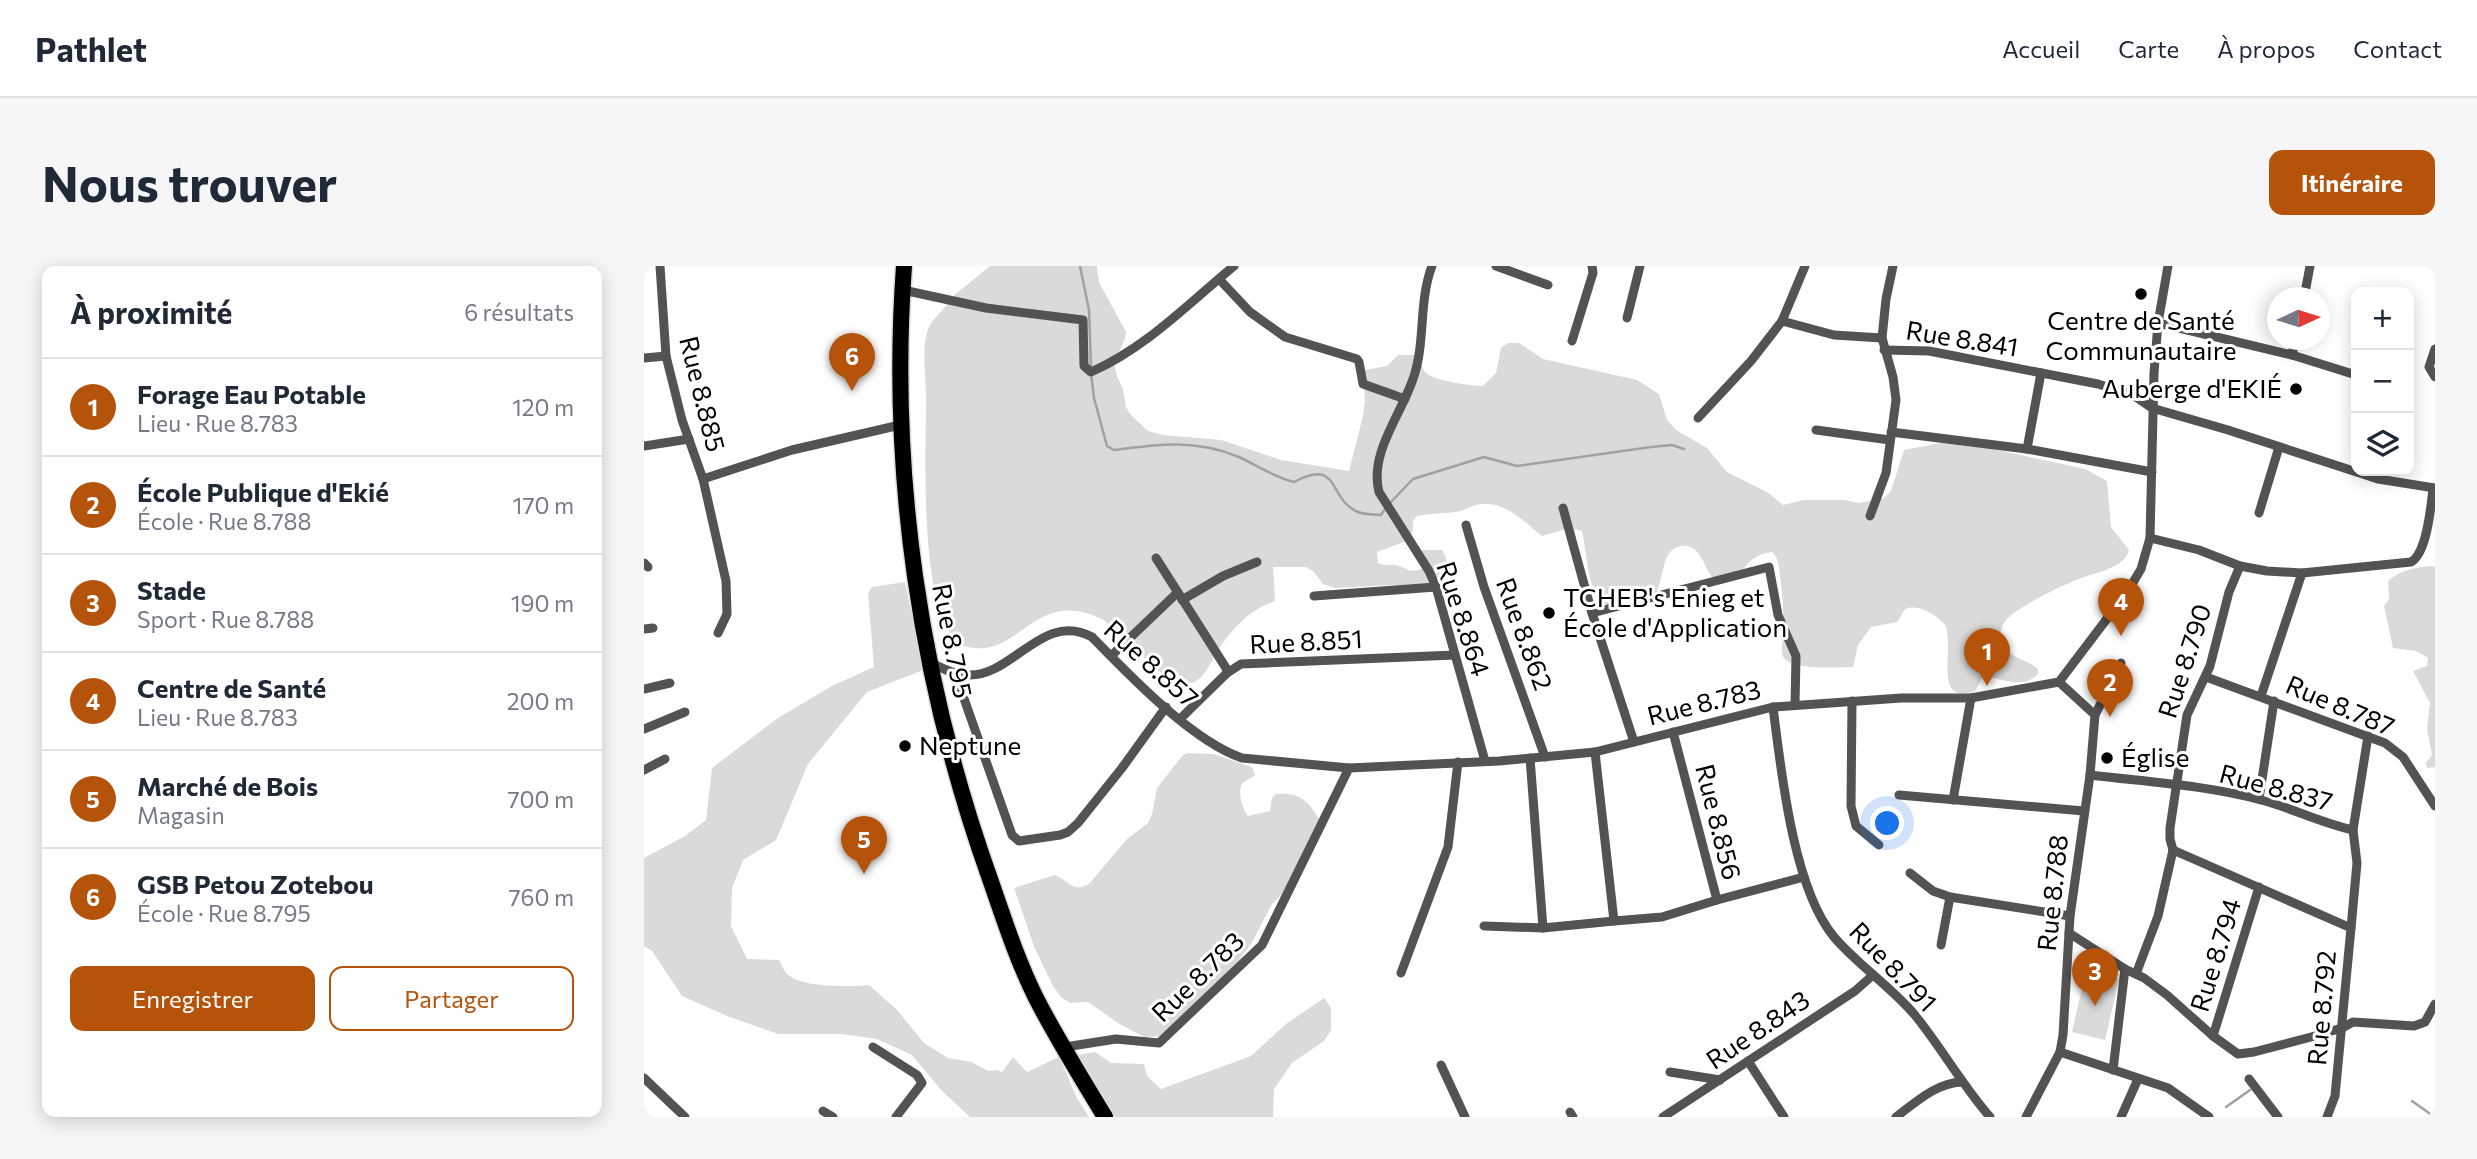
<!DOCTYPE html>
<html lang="fr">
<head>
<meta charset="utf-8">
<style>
  body { margin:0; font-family:Commissioner,sans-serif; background:#f6f6f7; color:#1f2937 }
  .controls { position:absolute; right:21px; top:21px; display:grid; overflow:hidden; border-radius:14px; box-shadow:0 4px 18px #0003 }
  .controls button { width:63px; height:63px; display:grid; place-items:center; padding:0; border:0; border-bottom:2px solid #e0e1e3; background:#fff; color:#1f2937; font:35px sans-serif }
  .compass { position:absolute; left:1623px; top:21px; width:63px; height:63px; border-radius:50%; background:#fff; box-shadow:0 4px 18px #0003; rotate:86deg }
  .you { position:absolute; left:1244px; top:558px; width:24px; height:24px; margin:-18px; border:5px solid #fff; border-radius:50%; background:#1a73e8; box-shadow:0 0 0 10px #1a73e833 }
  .badge { display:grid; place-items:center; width:46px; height:46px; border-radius:50%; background:#b45309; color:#fff; font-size:23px; font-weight:700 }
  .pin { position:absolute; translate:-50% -58px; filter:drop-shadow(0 2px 4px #0008) }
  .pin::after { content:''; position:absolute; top:37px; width:24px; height:21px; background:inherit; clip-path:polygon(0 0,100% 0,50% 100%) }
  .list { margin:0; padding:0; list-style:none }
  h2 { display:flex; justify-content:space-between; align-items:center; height:91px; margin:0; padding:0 28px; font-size:30px }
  h2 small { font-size:23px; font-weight:400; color:#747a83 }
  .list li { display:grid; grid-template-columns:46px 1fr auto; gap:21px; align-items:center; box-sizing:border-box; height:98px; padding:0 28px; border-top:2px solid #e0e1e3 }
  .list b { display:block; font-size:26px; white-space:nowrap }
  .list p { margin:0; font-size:23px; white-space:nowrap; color:#747a83 }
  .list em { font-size:23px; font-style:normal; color:#747a83 }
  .actions { display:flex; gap:14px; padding:21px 28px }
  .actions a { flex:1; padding:16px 0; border:2px solid #b45309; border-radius:14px; text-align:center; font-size:24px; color:#b45309 }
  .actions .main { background:#b45309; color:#fff }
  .icon { flex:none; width:38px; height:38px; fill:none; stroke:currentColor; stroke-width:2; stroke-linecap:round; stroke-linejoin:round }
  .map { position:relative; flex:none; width:1791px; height:851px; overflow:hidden; border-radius:14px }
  header { display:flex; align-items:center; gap:42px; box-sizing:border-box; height:98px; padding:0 35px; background:#fff; border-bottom:2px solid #e0e1e3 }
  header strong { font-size:33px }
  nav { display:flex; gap:38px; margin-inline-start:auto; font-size:24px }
  .intro { display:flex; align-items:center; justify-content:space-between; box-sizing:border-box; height:168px; padding:0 42px }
  h1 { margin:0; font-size:49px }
  .button { padding:18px 32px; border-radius:14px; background:#b45309; color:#fff; font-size:24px; font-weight:700 }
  main { display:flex; gap:42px; padding:0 42px }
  aside { flex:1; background:#fff; border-radius:14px; box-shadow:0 4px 18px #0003 }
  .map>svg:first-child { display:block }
</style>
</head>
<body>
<header>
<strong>Pathlet</strong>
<nav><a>Accueil</a><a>Carte</a><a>À propos</a><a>Contact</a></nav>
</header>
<div class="intro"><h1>Nous trouver</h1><a class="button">Itinéraire</a></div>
<main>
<aside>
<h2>À proximité<small>6 résultats</small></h2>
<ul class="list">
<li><span class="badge">1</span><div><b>Forage Eau Potable</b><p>Lieu · Rue 8.783</p></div><em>120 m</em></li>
<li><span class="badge">2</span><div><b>École Publique d'Ekié</b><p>École · Rue 8.788</p></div><em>170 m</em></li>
<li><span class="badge">3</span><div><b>Stade</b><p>Sport · Rue 8.788</p></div><em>190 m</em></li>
<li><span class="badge">4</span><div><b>Centre de Santé</b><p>Lieu · Rue 8.783</p></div><em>200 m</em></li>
<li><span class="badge">5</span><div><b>Marché de Bois</b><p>Magasin</p></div><em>700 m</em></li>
<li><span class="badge">6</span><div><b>GSB Petou Zotebou</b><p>École · Rue 8.795</p></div><em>760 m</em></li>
</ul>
<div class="actions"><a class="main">Enregistrer</a><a>Partager</a></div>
</aside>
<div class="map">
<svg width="1791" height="851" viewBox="0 0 1791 851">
  <rect width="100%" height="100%" fill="#fff"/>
  <g fill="#dadada">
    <path d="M346,0H453L455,16L482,66L481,73L470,97L473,110L479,123L482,141L486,148L504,165L519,169L577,174L637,194L705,205L719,150L721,133L719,107L721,104L743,100L754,89H769L776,92C778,97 778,103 782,107C791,115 827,120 839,120L852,107L857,82L864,77H875L899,93L993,114L1015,128L1023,154L1032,164L1063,182L1083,206L1123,226L1139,239L1160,234H1200L1215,237L1240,232L1247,225L1260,184L1302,176L1340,181L1441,203L1463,215L1467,261L1485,284C1480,303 1451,306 1435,313C1419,319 1373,341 1363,353C1357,359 1355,370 1358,378C1365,392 1383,393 1394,403V408C1377,425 1359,411 1339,411L1331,425C1295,438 1305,398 1304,378C1304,372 1303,366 1302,360C1296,351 1274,337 1262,343C1258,345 1257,352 1253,356L1227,361L1214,379L1209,401C1194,401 1151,405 1140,392C1136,387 1139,377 1139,370C1140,350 1139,330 1136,310C1135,301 1135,292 1128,286C1101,288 1099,313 1078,318C1077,317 1069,312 1069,312C1059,301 1057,277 1037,280C1007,285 1031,343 983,344C941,346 945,294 938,265L926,262L898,270C880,256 859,232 832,239C825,241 819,245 812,246C799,248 786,247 773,250L769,255L768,273L733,286L734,297C741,301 745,298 751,299C764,302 765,308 780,302L777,286L779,284H798C805,295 807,313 796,321L749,319L691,322L679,318L670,306L662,301H629L631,335C607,343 591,360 576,381C567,393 562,415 544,418C536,420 530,417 523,413L460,354C390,319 377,393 324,381C273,370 282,183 282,140C283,116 277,90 283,66C287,52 301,45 307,32Z"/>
    <path d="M1788,300L1791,301V501L1783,502L1782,497L1788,489L1783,463L1786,437L1769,405L1783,400L1784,392L1772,385L1749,382L1740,340L1745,333L1744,315C1756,304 1772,301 1788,300Z"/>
    <path d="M261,316L279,404L223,426L164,498L132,574L99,594L88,622L87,660L103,693L135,694C137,698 140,705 143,708C158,722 206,721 225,719L253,744L280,777L304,792L328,796L344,805L353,804L358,806L369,791L383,806L415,791L433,832L445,851H326L298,825L268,789L233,773L197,768H134L83,750L38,730L8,685L0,680V592L41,570L62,554L68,502L134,452L188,420L230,401L224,327L228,321Z"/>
    <path d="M543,487L569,488L608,501L611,509C607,513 598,515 597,520C594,528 599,545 604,550L626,545L628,532L632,528C655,526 664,534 675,553L639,627L628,638L607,678L575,721L520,770L500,771L474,757L444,736L426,737L417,731L409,720L391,683L370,622L411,609C425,615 430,628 446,617L483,573L504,557L508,548L513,522L538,490Z"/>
    <polygon points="1442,705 1475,713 1461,774 1428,766"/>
    <polygon points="680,732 687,742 687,764 680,775 648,797 630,823 629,851 471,851 434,789 451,786 467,797 500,798 503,810 517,823 607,790 642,758"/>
  </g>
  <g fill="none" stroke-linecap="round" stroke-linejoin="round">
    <g stroke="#a1a1a1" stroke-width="2.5">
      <polyline points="436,0 445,44 447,100"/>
      <path d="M447,107L450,132L463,180L470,184C515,178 552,173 595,191C614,200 630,211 650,216C697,191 683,233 714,246C721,249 730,248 737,249L741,243"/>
      <polyline points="745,238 769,213 840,191 873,200 1007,181 1028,179 1040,183"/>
      <polyline points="1768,835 1785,847 1787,851"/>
      <polyline points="1582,841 1606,824"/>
    </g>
    <defs>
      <path id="trunk" d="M260,0C245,208 276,417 346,613C360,653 373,694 392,732C412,771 438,813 461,851"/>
    </defs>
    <use href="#trunk" stroke="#dbdbdb" stroke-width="19"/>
    <g stroke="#535353" stroke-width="9">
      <polyline points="16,0 22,90 38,154 59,213 148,184 256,159"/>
      <path d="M788,0C774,37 782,77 769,113C757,149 725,187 735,226L785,305L792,321L841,495"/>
      <polyline points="852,0 904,19"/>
      <polyline points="575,13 606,46 641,71 713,93 715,96 719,118 761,133"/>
      <path d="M259,24L342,42L439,54L440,100L447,106C502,82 545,37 590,0"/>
      <polyline points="1660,32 1666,0"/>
      <polyline points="983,52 996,0"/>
      <polyline points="1138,55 1190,69 1238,72"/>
      <polyline points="1514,57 1648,89 1712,109"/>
      <polyline points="928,75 949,7 948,0"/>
      <polyline points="1791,83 1785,101 1791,111"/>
      <polyline points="1240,84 1285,85 1454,118 1489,129 1508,142 1584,164 1734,213 1791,222"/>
      <polyline points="1648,89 1651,74"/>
      <polyline points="0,92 22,90"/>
      <polyline points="1054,152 1107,95 1138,55 1161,0"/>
      <polyline points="1172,164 1246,174"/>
      <polyline points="1247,166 1383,183 1508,206"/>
      <polyline points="0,180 45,173"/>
      <polyline points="1383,183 1397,107"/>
      <polyline points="59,213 82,315 83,348 74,367"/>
      <polyline points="919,242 948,347 990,476"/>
      <polyline points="1615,247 1635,181"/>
      <polyline points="1226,250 1242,207 1252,134 1249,111 1238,72 1242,33 1249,0"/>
      <polyline points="822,259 840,321 901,491"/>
      <path d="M1506,272L1555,284L1596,300L1623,305L1658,307L1767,296C1783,287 1787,241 1789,222"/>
      <polyline points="512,292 582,402 583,407"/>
      <polyline points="0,297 4,301"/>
      <polyline points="670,330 792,321"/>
      <polyline points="538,334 579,310 613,296"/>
      <polyline points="948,347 1125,301 1134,349 1152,390 1151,439"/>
      <polyline points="0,363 9,362"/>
      <polyline points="467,390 533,327"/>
      <path d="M287,397C298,402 310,409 323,409C368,412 399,344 448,371C485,409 548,475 598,492L705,502"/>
      <polyline points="311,407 368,569 375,575 416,569 424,566 434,557 478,502 522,441"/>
      <polyline points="1562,411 1741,477 1759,491 1791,540"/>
      <polyline points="0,423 26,417"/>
      <polyline points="1617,430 1658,307"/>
      <polyline points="1208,435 1207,540 1212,560 1235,579"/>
      <path d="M1129,441C1137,504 1149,622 1190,671C1214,699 1246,720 1270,748C1297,781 1318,819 1346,851"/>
      <polyline points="1451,449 1477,397"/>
      <polyline points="536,453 583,407 597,398 811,389"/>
      <polyline points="0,463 41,446"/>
      <polyline points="951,486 970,655 1018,651 1073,634 1029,466"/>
      <polyline points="886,492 899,662"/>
      <polyline points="0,504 21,493"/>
      <path d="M1446,509C1503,516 1562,519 1617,534C1648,542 1677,557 1709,564L1713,597L1707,662"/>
      <polyline points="1255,529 1440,545"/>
      <polyline points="1615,533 1630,435"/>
      <polyline points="1309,534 1327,432"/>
      <polyline points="1709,564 1724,470"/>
      <polyline points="1529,584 1707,662 1691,830 1683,851"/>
      <polyline points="1266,607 1289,625 1306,631 1426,650"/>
      <polyline points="1073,634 1160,611"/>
      <polyline points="840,660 899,662 970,655"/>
      <polyline points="1425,667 1481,703 1500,712 1523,729 1569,770 1594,788 1610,786 1667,771 1698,762 1709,756 1770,760 1781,756 1791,738"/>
      <polyline points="1297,679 1306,631"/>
      <polyline points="757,707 804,581 814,496"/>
      <polyline points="1492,708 1514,650 1529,584 1526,573 1526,562 1543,449 1566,400 1585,326 1596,300"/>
      <polyline points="1569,770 1615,621"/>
      <polyline points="229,781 273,809 278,817 252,851"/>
      <polyline points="421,781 472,773 515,777 618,679 705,502 855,495 951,486 1129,441 1257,432 1327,432 1415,416 1484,325 1497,303 1506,272 1510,107 1514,57 1524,0"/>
      <polyline points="1416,786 1524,822 1565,851"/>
      <polyline points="1104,795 1140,851"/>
      <polyline points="797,799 821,851"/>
      <polyline points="1469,804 1481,703"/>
      <polyline points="1026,806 1076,814"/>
      <polyline points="0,812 41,851"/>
      <polyline points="1605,813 1634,851"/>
      <polyline points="179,845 189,851"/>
      <polyline points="926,846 929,851"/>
      <polyline points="1019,851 1211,725 1229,709"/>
      <path d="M1252,851C1272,836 1292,817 1318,816"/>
      <polyline points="1382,851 1416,786 1419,769 1426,650 1446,509 1451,449 1415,416"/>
      <polyline points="1477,851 1494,813"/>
    </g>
    <use href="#trunk" stroke="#000" stroke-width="16"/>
  </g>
  <g fill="#000" stroke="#fff" stroke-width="2.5">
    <circle cx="1497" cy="28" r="7"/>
    <circle cx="1652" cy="123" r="7"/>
    <circle cx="905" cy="347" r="7"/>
    <circle cx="261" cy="480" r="7"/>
    <circle cx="1463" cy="492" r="7"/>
  </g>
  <g text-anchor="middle" stroke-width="6" stroke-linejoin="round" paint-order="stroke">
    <g font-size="26" fill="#000" stroke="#fff" text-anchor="start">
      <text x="1497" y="64" text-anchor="middle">Centre de Santé<tspan x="1497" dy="30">Communautaire</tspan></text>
      <text x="1638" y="132" text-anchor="end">Auberge d'EKIÉ</text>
      <text x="919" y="341">TCHEB's Enieg et<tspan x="919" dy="30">École d'Application</tspan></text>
      <text x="275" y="489">Neptune</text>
      <text x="1477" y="501">Église</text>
    </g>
    <g font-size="26" fill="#000" stroke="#fff">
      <text transform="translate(1318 73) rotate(9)" y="9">Rue 8.841</text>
      <text transform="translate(58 128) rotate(76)" y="9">Rue 8.885</text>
      <text transform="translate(819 353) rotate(72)" y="9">Rue 8.864</text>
      <text transform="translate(880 368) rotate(70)" y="9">Rue 8.862</text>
      <text transform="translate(308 375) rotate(79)" y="9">Rue 8.795</text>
      <text transform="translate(662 376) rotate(-3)" y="9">Rue 8.851</text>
      <text transform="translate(1541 395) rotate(-72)" y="9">Rue 8.790</text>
      <text transform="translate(507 398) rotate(42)" y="9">Rue 8.857</text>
      <text transform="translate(1060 437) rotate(-14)" y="9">Rue 8.783</text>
      <text transform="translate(1696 440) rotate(23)" y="9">Rue 8.787</text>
      <text transform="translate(1632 522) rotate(15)" y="9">Rue 8.837</text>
      <text transform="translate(1074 556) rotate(76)" y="9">Rue 8.856</text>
      <text transform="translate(1409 627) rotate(-84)" y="9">Rue 8.788</text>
      <text transform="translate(1572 689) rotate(-73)" y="9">Rue 8.794</text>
      <text transform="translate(1249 701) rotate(46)" y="9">Rue 8.791</text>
      <text transform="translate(554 711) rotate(-44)" y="9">Rue 8.783</text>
      <text transform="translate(1678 742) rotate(-85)" y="9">Rue 8.792</text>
      <text transform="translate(1114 764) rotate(-34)" y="9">Rue 8.843</text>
    </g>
  </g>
</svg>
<div class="controls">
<button>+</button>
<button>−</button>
<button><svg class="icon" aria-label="layers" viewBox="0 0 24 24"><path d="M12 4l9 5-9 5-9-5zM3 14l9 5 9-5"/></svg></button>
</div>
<svg class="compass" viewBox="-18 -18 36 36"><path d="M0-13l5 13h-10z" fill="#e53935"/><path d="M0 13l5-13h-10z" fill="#747a83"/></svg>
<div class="you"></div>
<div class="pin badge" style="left:1343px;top:420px">1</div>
<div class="pin badge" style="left:1466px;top:451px">2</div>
<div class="pin badge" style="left:1451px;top:740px">3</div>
<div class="pin badge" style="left:1477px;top:370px">4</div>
<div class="pin badge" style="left:220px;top:608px">5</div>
<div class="pin badge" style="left:208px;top:125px">6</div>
</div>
</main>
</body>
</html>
